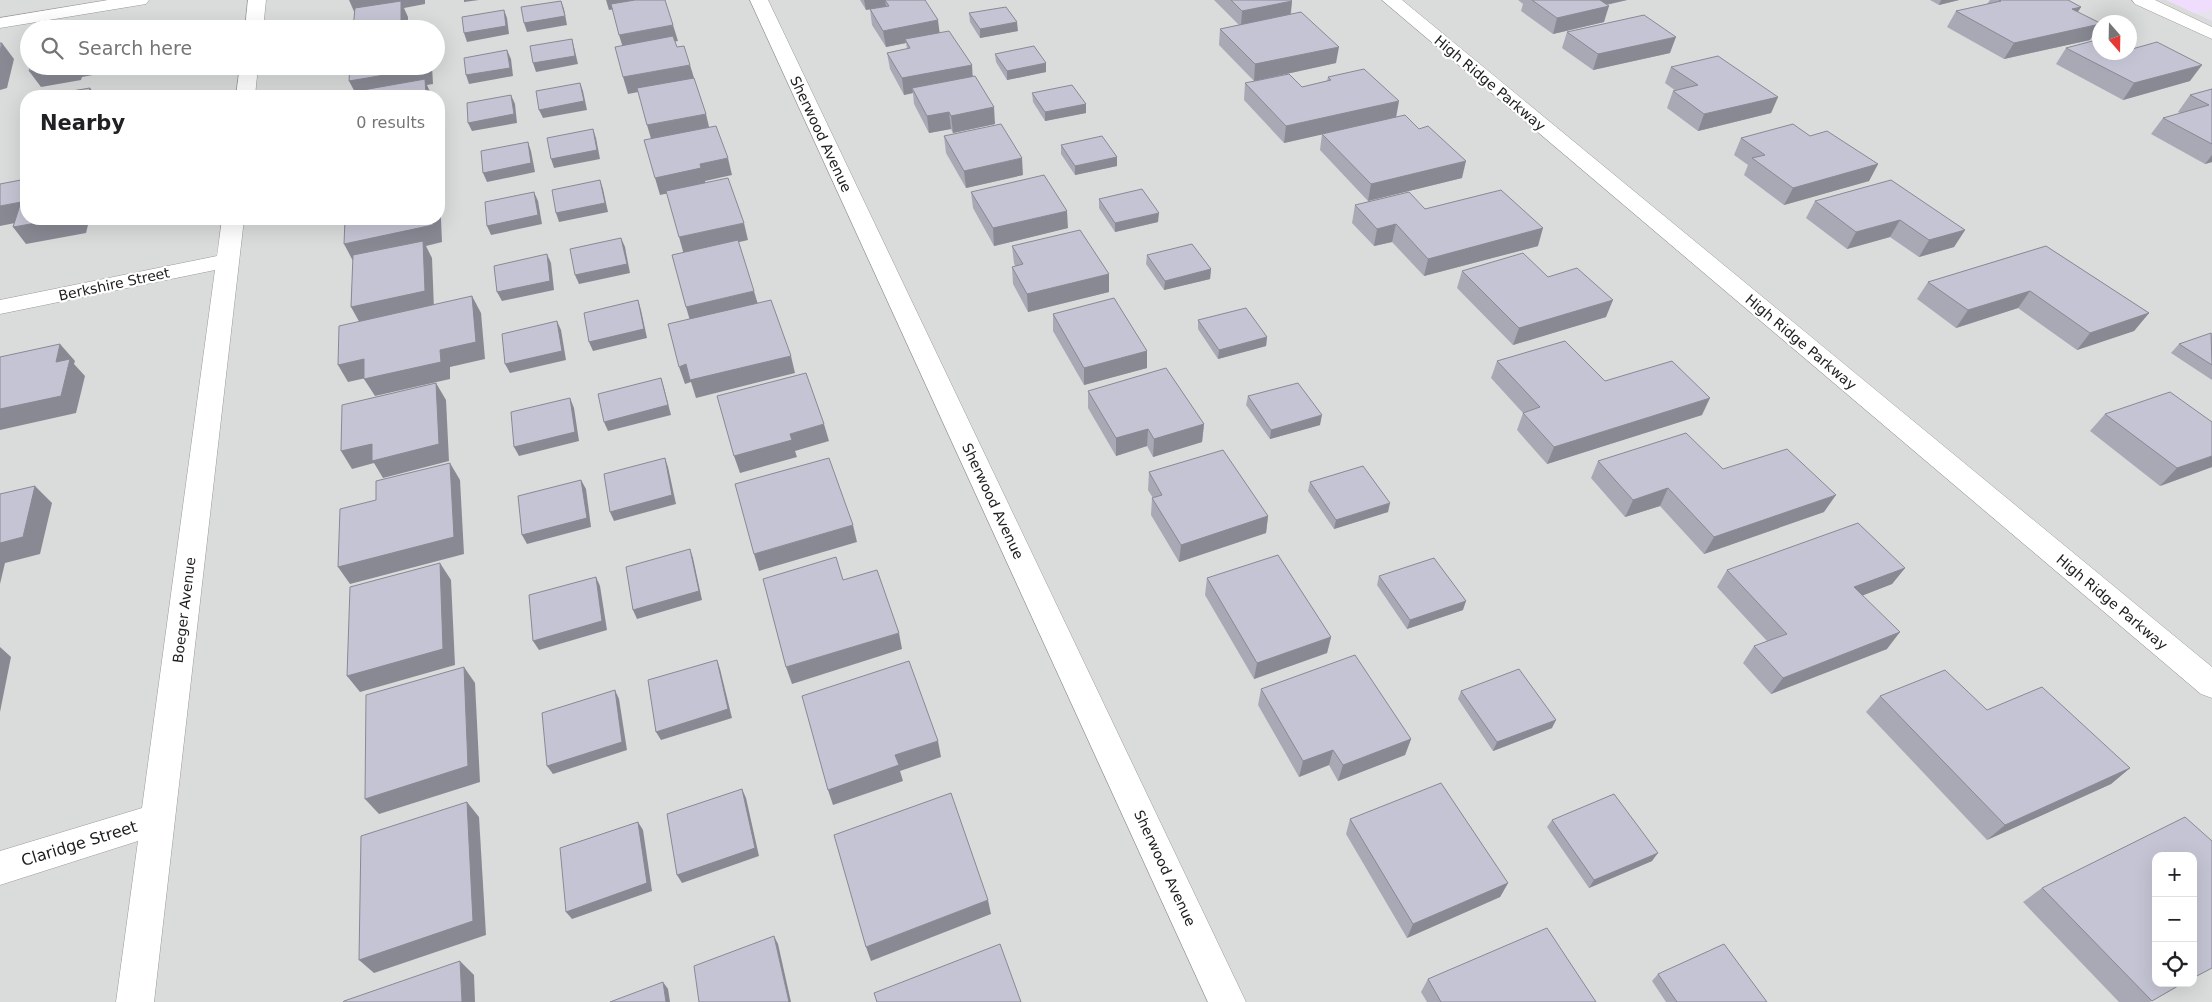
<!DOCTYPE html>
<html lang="en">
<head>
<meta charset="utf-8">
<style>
  body { margin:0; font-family:"DejaVu Sans",sans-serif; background:#f6f6f6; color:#202124 }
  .controls { position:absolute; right:15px; bottom:15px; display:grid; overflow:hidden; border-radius:10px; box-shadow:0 5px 20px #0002 }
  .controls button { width:45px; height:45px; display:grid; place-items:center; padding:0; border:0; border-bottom:1px solid #e0e0e0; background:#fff; color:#202124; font:25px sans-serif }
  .compass { position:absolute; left:2092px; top:15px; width:45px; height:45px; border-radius:50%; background:#fff; box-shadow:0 5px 20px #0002; rotate:160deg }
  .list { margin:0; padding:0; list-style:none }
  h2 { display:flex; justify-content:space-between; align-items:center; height:65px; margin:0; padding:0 20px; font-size:21px }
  h2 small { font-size:16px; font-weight:400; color:#757577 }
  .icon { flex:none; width:28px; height:28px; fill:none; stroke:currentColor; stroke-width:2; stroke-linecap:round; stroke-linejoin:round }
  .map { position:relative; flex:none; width:2212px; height:1002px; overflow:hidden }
  .search { position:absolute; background:#fff; box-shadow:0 5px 20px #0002; left:20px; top:20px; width:425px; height:55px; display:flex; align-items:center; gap:12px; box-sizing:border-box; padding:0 18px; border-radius:28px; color:#757577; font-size:19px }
  .panel { position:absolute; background:#fff; box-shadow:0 5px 20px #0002; left:20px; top:90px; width:425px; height:135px; border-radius:20px }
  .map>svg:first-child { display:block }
</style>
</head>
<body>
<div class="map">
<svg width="2212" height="1002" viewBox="0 0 2212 1002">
  <rect width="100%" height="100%" fill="#e6e3ee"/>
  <path fill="#dadbdb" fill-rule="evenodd" d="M0,0H2166L2212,21V1002H0ZM2100,22H2130V52H2100ZM29,29H436V66H29ZM26,96H439V219H26ZM2156,856H2193V983H2156Z"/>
  <polygon fill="#f0ddfe" points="2167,0 2212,0 2212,9 2194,13"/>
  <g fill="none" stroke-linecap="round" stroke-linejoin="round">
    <defs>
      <g id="minor">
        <polygon points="108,0 149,0 146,4 140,5 0,28 0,18"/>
        <polygon points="248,0 266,0 263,29 245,29"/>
        <polygon points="750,0 768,0 1246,1002 1208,1002"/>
        <polygon points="1382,0 1402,0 2212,667 2212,698 2201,694"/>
        <polygon points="2132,0 2155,0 2212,27 2212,39 2135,4"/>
        <polygon points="240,66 258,66 255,96 236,96"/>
        <polygon points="222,219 244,219 154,1002 116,1002 138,841 0,885 0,851 142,808 215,270 0,314 0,300 217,256"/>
      </g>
    </defs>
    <use href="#minor" stroke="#9a9a9a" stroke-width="1"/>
    <use href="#minor" fill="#fff" fill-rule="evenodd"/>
  </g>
  <g fill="#a9a9b6">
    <polygon points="860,0 925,0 940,33 973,76 995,124 953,133 951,129 929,133 914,104 913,93 904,95 890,69 887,53 907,49 906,43 886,47 872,25 870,9 886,6 866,10"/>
    <polygon points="1214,0 1291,0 1292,1 1291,15 1336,63 1254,81 1219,45 1220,29 1239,25"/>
    <polygon points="1518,0 1627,0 1607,5 1604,22 1553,34 1521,11 1523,4"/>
    <polygon points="1930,0 1959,0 1939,5"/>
    <polygon points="1990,0 2068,0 2081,7 2078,12 2090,40 2004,59 1947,27 1956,11 1987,4"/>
    <polygon points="969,13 1018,31 980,38 970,22"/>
    <polygon points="1567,32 1670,53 1593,70 1562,48"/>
    <polygon points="2066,48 2132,49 2190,81 2123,100 2056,64"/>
    <polygon points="995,54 1046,63 1046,72 1007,80 996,62"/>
    <polygon points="1671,67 1778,97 1771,113 1698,131 1667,108 1673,91 1676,91 1665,83"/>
    <polygon points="1328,77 1396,117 1462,178 1368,201 1320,150 1322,134 1284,143 1244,100 1245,83 1302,87 1327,81"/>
    <polygon points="2212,89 2212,162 2205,164 2151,134 2163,118 2180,113 2178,112 2190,95"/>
    <polygon points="1032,93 1086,104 1086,113 1045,121 1033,102"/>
    <polygon points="944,136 1023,175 966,188 946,153"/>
    <polygon points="1810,136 1878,164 1869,181 1784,205 1744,175 1748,165 1734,155 1741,138"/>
    <polygon points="1061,145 1117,157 1117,166 1075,175 1061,154"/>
    <polygon points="971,192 1068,228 994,246 973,208"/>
    <polygon points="1099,199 1158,222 1115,232 1099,208"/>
    <polygon points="1815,201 1965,230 1954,247 1919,257 1890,237 1847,249 1806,218"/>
    <polygon points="1355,205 1425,209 1538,246 1424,276 1392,242 1374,246 1352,223"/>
    <polygon points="1012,246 1109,292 1028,312 1013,284 1012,267 1015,266 1014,263"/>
    <polygon points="2046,246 2149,313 2134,331 2077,350 2018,308 1956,328 1917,299 1928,282"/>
    <polygon points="1147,255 1211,269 1210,279 1164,290 1146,264"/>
    <polygon points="1462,271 1548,277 1606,317 1513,345 1457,288"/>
    <polygon points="1053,314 1147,368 1084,385 1053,331"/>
    <polygon points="1198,320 1267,337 1266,346 1218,359 1198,329"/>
    <polygon points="2212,333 2212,380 2171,353 2179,344"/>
    <polygon points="1497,361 1605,381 1702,415 1547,464 1517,430 1523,413 1491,378"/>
    <polygon points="1088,391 1204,424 1202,442 1153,457 1147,446 1116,456 1088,408"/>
    <polygon points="1248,396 1320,425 1270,439 1246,405"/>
    <polygon points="2105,414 2212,467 2160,486 2090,431"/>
    <polygon points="1598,461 1723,469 1824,512 1704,554 1660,506 1625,517 1591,478"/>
    <polygon points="1149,472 1268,516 1266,533 1179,562 1151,515 1152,498 1153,498 1148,490"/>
    <polygon points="1310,482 1388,512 1334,529 1308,491"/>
    <polygon points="1905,568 1892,584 1863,595 1887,649 1771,694 1743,663 1754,646 1767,641 1717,587 1727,570"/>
    <polygon points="1379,576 1463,610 1407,629 1377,585"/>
    <polygon points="1207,578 1331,637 1327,653 1254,679 1205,595"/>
    <polygon points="1261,689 1411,739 1405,755 1338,781 1329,765 1299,777 1258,705"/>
    <polygon points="1461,691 1552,728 1493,751 1458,699"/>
    <polygon points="1880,696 1987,710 2130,768 2111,784 1987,840 1866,712"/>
    <polygon points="1350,819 1508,883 1500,897 1407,938 1346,834"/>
    <polygon points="1552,820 1652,861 1589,888 1547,827"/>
    <polygon points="2042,888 2184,983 2150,1002 2119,1002 2023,902"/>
    <polygon points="1658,974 1767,1002 1666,1002 1652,981"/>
    <polygon points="1428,979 1596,1002 1427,1002 1421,992"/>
  </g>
  <g fill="#898994">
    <polygon points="349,0 425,0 425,4 404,8 408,17 408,29 401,29 356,16"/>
    <polygon points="464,0 479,0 464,2"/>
    <polygon points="606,0 652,0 647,4 609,10"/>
    <polygon points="864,0 885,0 886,6 866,10"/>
    <polygon points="1588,0 1627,0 1586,9"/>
    <polygon points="1941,0 1959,0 1939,5"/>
    <polygon points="561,1 564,9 567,25 527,32 524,23"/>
    <polygon points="1292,1 1290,17 1241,26 1242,11"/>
    <polygon points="1609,6 1604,22 1553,34 1557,18"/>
    <polygon points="2081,7 2071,22 2072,9"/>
    <polygon points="504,10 507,18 509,34 467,42 464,33"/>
    <polygon points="938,20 940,36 905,39 906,43 886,47 883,31"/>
    <polygon points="1017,22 1018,31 980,38 980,29"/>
    <polygon points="149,23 152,29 147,29"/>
    <polygon points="2100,24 2100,25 2090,40 2004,59 2014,43"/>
    <polygon points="673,25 678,41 624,51 619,35"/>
    <polygon points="1676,37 1670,53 1593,70 1598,54"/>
    <polygon points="572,39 574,47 578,64 536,72 533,63"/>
    <polygon points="2,43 14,59 7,88 0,90 0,51"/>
    <polygon points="1339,47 1336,63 1254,81 1255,64"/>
    <polygon points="507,50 511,59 513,76 469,84 466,75"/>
    <polygon points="1046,63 1046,72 1007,80 1007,71"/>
    <polygon points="690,65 695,81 628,94 623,77"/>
    <polygon points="972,65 973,81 912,88 913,93 904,95 902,78"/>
    <polygon points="2202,65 2190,81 2123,100 2134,83"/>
    <polygon points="55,66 141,66 82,77 81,80 41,87 29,71"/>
    <polygon points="426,66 432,66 433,84 427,85 432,96 357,96 349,81"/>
    <polygon points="580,83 583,91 587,110 543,118 539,110"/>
    <polygon points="90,88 96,96 88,96"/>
    <polygon points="511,95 515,104 517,123 472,131 468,123"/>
    <polygon points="1778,97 1771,113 1698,131 1704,114"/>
    <polygon points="1399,101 1396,118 1284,143 1286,126"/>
    <polygon points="1086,104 1086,113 1045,121 1045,112"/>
    <polygon points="994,107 995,124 953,133 951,116"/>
    <polygon points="949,112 951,129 929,133 927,116"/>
    <polygon points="706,114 710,131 652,142 647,125"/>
    <polygon points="593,129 596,138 600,159 554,168 551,159"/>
    <polygon points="528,142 531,151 535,172 487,182 483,173"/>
    <polygon points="2212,155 2212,162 2205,164"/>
    <polygon points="1117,157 1117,166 1075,175 1075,166"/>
    <polygon points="728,158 732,175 705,181 706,185 660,195 655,178 700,164"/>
    <polygon points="1022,158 1023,175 966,188 964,171"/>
    <polygon points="1466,161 1462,178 1368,201 1371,184"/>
    <polygon points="1878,164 1869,181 1784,205 1793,188"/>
    <polygon points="600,180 603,189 608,212 559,222 556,213"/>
    <polygon points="534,192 538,201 542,224 491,235 487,226"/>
    <polygon points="439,196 440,197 442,242 426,246 432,258 434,309 361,325 351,307 353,261 344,244 433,219 439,219"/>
    <polygon points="21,202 35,219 0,226 0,206"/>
    <polygon points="1067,211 1068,228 994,246 993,228"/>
    <polygon points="1159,213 1158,222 1115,232 1115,223"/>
    <polygon points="60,219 117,219 88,225 86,233 26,244 13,227"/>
    <polygon points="1900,220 1890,237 1847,249 1856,232"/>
    <polygon points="744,223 748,240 684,255 679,237"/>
    <polygon points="1396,224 1392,242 1374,246 1377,229"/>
    <polygon points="1543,228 1538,246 1424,276 1428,259"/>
    <polygon points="1965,230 1954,247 1919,257 1929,240"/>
    <polygon points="621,238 625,247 630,273 579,284 575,275"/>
    <polygon points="547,254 551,263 554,290 502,301 497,292"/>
    <polygon points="1211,269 1210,279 1164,290 1165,281"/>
    <polygon points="1109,274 1109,292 1028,312 1027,294"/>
    <polygon points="754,291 759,308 691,324 686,307"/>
    <polygon points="2030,291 2018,308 1956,328 1968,310"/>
    <polygon points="472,296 481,313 485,359 450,367 450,379 375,396 364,379 440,350"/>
    <polygon points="638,300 641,310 647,338 593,351 589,342"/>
    <polygon points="1613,300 1606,317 1513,345 1519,328"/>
    <polygon points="2149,313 2134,331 2077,350 2090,333"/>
    <polygon points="557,321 561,330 566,360 510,373 505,364"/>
    <polygon points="1267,337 1266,346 1218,359 1219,350"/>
    <polygon points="60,344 75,361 74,364 85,376 76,413 0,430 0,409 56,362"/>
    <polygon points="1147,351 1147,368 1084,385 1084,368"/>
    <polygon points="791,356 795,373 696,398 691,382 685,384 679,367 686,364"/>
    <polygon points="364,359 375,376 348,382 338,365"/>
    <polygon points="661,378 664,388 671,415 608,431 604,422"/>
    <polygon points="436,383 446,400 449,461 383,478 374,463 352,469 341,451"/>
    <polygon points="570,398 574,408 579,441 519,456 514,447"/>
    <polygon points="1710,398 1702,415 1547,464 1554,447"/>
    <polygon points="1322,415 1320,425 1270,439 1271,430"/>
    <polygon points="824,424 829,441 795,451 797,457 740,473 734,456 790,434"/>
    <polygon points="1204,424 1202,442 1153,457 1154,439"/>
    <polygon points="1148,429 1147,446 1116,456 1116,438"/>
    <polygon points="2212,456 2212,467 2160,486 2177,468"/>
    <polygon points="665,458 668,467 676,504 614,521 610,512"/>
    <polygon points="450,463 460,480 464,554 350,584 338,567"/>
    <polygon points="581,480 586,489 591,527 527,544 522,535"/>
    <polygon points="35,486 52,503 40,554 5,563 0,584 0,543"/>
    <polygon points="1668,488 1660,506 1625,517 1633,500"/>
    <polygon points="1836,495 1824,512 1704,554 1714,537"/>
    <polygon points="1390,503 1388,512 1334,529 1336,520"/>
    <polygon points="1268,516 1266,533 1179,562 1181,545"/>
    <polygon points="853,525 857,542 759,571 754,554"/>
    <polygon points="690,549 693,558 702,600 637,619 633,610"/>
    <polygon points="440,563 451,580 455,665 360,692 347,676"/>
    <polygon points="1905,568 1892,584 1841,604 1854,587"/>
    <polygon points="596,577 600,586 607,630 539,650 533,641"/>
    <polygon points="1466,601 1463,610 1407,629 1410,620"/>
    <polygon points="1900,632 1887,649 1771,694 1783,678"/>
    <polygon points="899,633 902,649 792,684 786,667"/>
    <polygon points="1331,637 1327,653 1254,679 1257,663"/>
    <polygon points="0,647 11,657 0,712"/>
    <polygon points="717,660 720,669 732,718 661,740 656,732"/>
    <polygon points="464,667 475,683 480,782 379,814 365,799"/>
    <polygon points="615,690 619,699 627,750 553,774 547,766"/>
    <polygon points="1556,720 1552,728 1493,751 1497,742"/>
    <polygon points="1411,739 1405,755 1338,781 1343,765"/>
    <polygon points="938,741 941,757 900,771 903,781 833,805 828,790 895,755"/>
    <polygon points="1333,750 1329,765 1299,777 1303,761"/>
    <polygon points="2130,768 2111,784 1987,840 2005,825"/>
    <polygon points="742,789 746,798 759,856 682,883 677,875"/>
    <polygon points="467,802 479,817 486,935 374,973 359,960"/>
    <polygon points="638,822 643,830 652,891 572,919 566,912"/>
    <polygon points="1658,853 1652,861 1589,888 1594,880"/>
    <polygon points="1508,883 1500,897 1407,938 1413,924"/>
    <polygon points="988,900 991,914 871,961 866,947"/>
    <polygon points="774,936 778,944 791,1002 789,1002"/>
    <polygon points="460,961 474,975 475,1002 462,1002"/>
    <polygon points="663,982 668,989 670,1002 666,1002"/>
  </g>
  <g fill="#c4c4d4" stroke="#898994">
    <polygon points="635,0 665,0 673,25 619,35 611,4"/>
    <polygon points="885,0 925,0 938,20 883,31 870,9 889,6"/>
    <polygon points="1231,0 1291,0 1292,1 1242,11"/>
    <polygon points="1532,0 1600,0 1609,6 1557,18"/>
    <polygon points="1999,0 2068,0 2081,7 2072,9 2100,23 2100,24 2014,43 1956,11 2001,1"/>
    <polygon points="401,1 401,29 353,29 355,8"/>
    <polygon points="561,1 565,16 524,23 521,7"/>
    <polygon points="1006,7 1017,22 980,29 969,13"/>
    <polygon points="504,10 506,26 464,33 462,17"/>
    <polygon points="1301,12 1339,47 1255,64 1220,29"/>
    <polygon points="1644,15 1676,37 1598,54 1567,32"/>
    <polygon points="129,23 128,26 149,23 147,29 93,29"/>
    <polygon points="949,31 972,65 902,78 887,53 910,48 905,39"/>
    <polygon points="673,36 677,47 684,46 690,65 623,77 615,47"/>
    <polygon points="572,39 575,56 533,63 530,46"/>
    <polygon points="2100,39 2100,52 2130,52 2130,48 2132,49 2157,42 2202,65 2134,83 2066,48"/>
    <polygon points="0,43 2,43 0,51"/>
    <polygon points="1034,46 1046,63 1007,71 995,54"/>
    <polygon points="507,50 510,68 466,75 464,58"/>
    <polygon points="1718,56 1778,97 1704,114 1673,91 1698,85 1671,67"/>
    <polygon points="31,66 55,66 29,71"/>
    <polygon points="350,66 426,66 426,68 349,81"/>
    <polygon points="1364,69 1399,101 1286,126 1245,83 1289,74 1302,87 1331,80 1328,77"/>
    <polygon points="975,76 994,107 951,116 949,112 927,116 912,88"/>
    <polygon points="694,78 706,114 647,125 637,88"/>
    <polygon points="425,79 426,96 346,96 346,93"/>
    <polygon points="580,83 584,101 539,110 536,91"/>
    <polygon points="1072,85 1086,104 1045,112 1032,93"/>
    <polygon points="90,88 88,96 42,96"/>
    <polygon points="2212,89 2212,144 2163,118 2209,105 2190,95"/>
    <polygon points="511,95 514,114 468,123 467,103"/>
    <polygon points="1405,115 1419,129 1428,126 1466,161 1371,184 1322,134"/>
    <polygon points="1001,124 1022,158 964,171 944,136"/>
    <polygon points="1793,124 1810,136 1827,131 1878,164 1793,188 1752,158 1765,155 1741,138"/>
    <polygon points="716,126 728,158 700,164 701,168 655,178 644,140"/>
    <polygon points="593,129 597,150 551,159 547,138"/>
    <polygon points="1102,136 1117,157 1075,166 1061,145"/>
    <polygon points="528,142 531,163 483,173 481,151"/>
    <polygon points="1044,175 1067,211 993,228 971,192"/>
    <polygon points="728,178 744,223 679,237 666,191"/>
    <polygon points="26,179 26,219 60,219 13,227 21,202 0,206 0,184"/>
    <polygon points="600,180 605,203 556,213 552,190"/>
    <polygon points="1891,180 1965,230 1929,240 1900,220 1856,232 1815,201"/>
    <polygon points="1142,189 1159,213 1115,223 1099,199"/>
    <polygon points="1501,190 1543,228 1428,259 1396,224 1377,229 1355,205 1409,192 1425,209"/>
    <polygon points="534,192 538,215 487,226 485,202"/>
    <polygon points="345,219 433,219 433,225 344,244"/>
    <polygon points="1080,230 1109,274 1027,294 1012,267 1023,264 1012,246"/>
    <polygon points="621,238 627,264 575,275 570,249"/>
    <polygon points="738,240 754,291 686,307 672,255"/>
    <polygon points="423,241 425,291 351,307 353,255"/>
    <polygon points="1192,244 1211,269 1165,281 1147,255"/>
    <polygon points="2046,246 2149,313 2090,333 2030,291 1968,310 1928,282"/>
    <polygon points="1523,253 1548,277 1577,268 1613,300 1519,328 1462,271"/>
    <polygon points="547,254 550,281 497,292 494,266"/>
    <polygon points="472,296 476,342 440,350 441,362 364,379 364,359 338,365 339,326"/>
    <polygon points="1114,298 1147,351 1084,368 1053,314"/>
    <polygon points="638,300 644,329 589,342 584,313"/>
    <polygon points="771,300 791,356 690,380 686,364 679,367 668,324"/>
    <polygon points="1246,308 1267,337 1219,350 1198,320"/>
    <polygon points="557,321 562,351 505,364 502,334"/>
    <polygon points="2211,333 2212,365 2179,344"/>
    <polygon points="1565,341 1605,381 1672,361 1710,398 1554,447 1523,413 1540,407 1497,361"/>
    <polygon points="60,344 56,362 70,359 61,396 0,409 0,357"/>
    <polygon points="1166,368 1204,424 1154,439 1148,429 1116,438 1088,391"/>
    <polygon points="806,373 824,424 790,434 792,440 734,456 717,396"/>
    <polygon points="661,378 668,405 604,422 598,394"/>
    <polygon points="436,383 439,444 372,461 372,444 341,451 342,405"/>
    <polygon points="1298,383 1322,415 1271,430 1248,396"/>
    <polygon points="2170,392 2212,422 2212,456 2177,468 2105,414"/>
    <polygon points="570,398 575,432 514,447 511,412"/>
    <polygon points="1686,433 1723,469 1787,449 1836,495 1714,537 1668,488 1633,500 1598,461"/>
    <polygon points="1223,450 1268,516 1181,545 1152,498 1162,495 1149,472"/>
    <polygon points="665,458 672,495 610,512 604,474"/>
    <polygon points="829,458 853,525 754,554 735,484"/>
    <polygon points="450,463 454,537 338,567 340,509 376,500 376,481"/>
    <polygon points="1363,466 1390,503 1336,520 1310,482"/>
    <polygon points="581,480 587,518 522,535 518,496"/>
    <polygon points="35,486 23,537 0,543 0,494"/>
    <polygon points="1858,523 1905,568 1854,587 1900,632 1783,678 1754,646 1787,634 1727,570"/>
    <polygon points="690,549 699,591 633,610 626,567"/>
    <polygon points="1278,555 1331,637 1257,663 1207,578"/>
    <polygon points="836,557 843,580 877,570 899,633 786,667 763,579"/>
    <polygon points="1434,558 1466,601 1410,620 1379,576"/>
    <polygon points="440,563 443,649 347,676 350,587"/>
    <polygon points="596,577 602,621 533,641 529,595"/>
    <polygon points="1355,655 1411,739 1343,765 1333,750 1303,761 1261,689"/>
    <polygon points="717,660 728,709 656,732 648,680"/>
    <polygon points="909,661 938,741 895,755 899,765 828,790 802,696"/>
    <polygon points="464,667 468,766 365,799 366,695"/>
    <polygon points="1519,669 1556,720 1497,742 1461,691"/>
    <polygon points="1945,670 1987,710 2042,687 2130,768 2005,825 1880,696"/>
    <polygon points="615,690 622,742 547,766 542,713"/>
    <polygon points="1441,783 1508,883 1413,924 1350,819"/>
    <polygon points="742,789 755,848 677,875 667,814"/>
    <polygon points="951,793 988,900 866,947 834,835"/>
    <polygon points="1614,794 1658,853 1594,880 1552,820"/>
    <polygon points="467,802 473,921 359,960 361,836"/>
    <polygon points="2185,817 2212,841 2212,968 2193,978 2193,856 2156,856 2156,983 2183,983 2152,1001 2042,888"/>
    <polygon points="638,822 647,883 566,912 560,848"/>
    <polygon points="1547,928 1596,1002 1441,1002 1428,979"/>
    <polygon points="774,936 789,1002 699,1002 694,966"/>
    <polygon points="1000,944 1021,1002 877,1002 874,993"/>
    <polygon points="1724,944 1767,1002 1677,1002 1658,974"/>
    <polygon points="460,961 462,1002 343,1002 344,1001"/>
    <polygon points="663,982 666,1002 610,1002"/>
  </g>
  <g text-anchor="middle" stroke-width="4.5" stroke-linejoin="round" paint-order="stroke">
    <g font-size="14" fill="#1d1d1d" stroke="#fff">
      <text transform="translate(1490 83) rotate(40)" y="5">High Ridge Parkway</text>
      <text transform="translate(821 134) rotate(65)" y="5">Sherwood Avenue</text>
      <text transform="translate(114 284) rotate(-12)" y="5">Berkshire Street</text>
      <text transform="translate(1801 342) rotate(40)" y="5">High Ridge Parkway</text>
      <text transform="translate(993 501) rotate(65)" y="5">Sherwood Avenue</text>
      <text transform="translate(2112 602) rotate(40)" y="5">High Ridge Parkway</text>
      <text transform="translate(184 610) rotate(-83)" y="5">Boeger Avenue</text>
      <text transform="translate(1165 868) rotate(65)" y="5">Sherwood Avenue</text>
    </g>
    <g font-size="16" fill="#1d1d1d" stroke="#fff">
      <text transform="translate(79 843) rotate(-17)" y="6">Claridge Street</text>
    </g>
  </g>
</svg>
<div class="controls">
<button>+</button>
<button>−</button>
<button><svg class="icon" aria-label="locate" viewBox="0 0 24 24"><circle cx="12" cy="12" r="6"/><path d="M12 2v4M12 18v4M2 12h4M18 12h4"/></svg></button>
</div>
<svg class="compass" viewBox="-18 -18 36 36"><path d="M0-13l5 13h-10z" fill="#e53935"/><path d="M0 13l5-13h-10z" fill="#757577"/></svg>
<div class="search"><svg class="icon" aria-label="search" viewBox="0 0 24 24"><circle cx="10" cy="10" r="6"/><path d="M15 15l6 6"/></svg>Search here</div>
<section class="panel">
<h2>Nearby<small>0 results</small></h2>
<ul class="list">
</ul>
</section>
</div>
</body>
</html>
